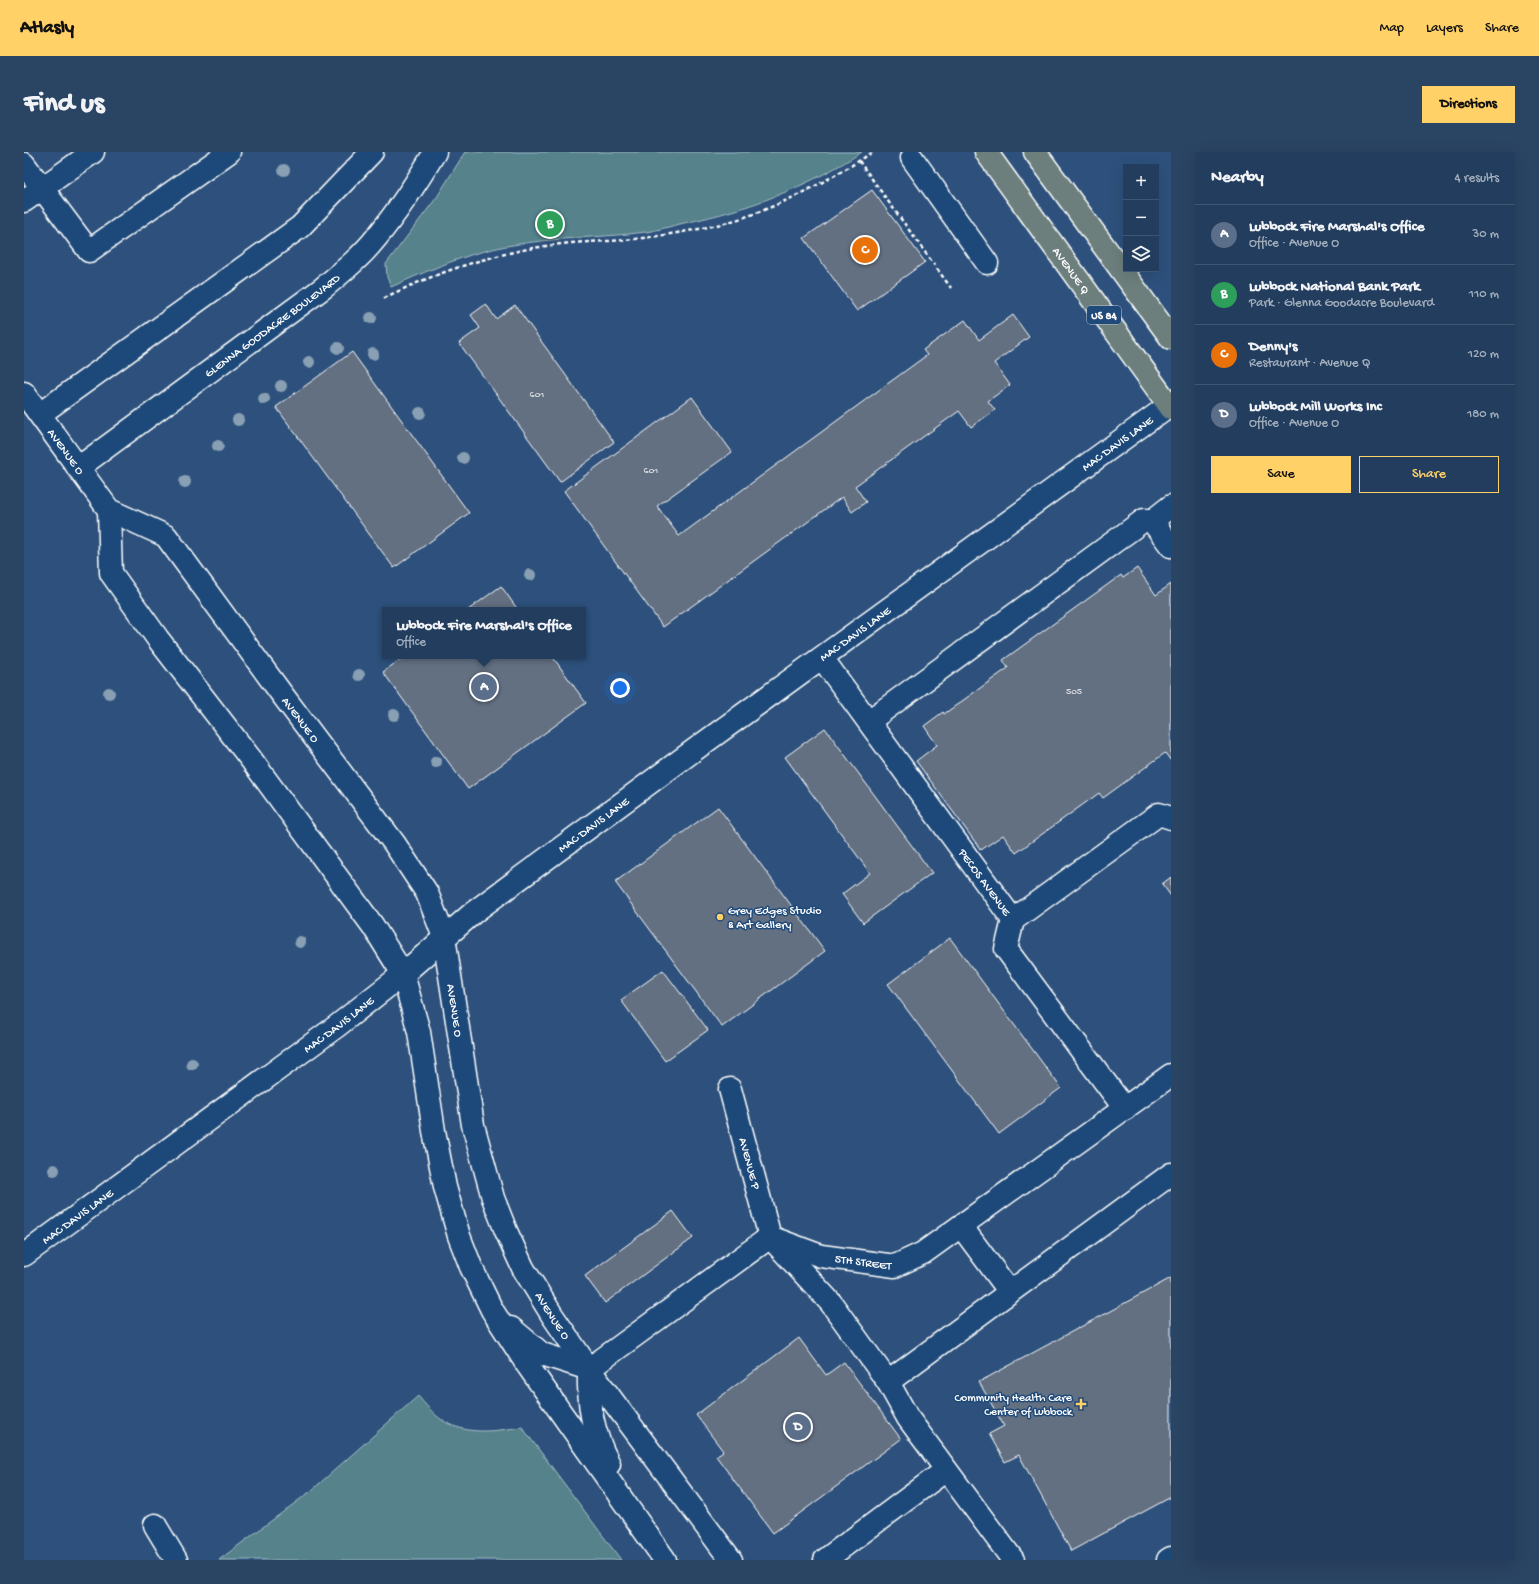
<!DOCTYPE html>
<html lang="en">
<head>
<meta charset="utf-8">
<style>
  body { margin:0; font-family:"Gochi Hand",sans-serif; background:#2a4463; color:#f1f3f6 }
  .controls { position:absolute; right:12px; top:12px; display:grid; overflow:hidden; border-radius:0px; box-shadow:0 4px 16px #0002 }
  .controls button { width:36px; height:36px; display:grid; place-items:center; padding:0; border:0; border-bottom:1px solid #3f5672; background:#223d5d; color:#f1f3f6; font:20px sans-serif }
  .you { position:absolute; left:596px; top:536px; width:14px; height:14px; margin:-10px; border:3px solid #fff; border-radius:50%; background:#1a73e8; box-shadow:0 0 0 6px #1a73e833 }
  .badge { display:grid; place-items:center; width:26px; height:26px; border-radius:50%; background:#ffd166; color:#fff; font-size:13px; font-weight:700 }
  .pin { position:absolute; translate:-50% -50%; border:2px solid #fff; box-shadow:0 1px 4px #0006 }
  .popup { position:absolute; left:358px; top:455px; width:204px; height:52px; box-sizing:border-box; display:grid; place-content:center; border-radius:0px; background:#223d5d; filter:drop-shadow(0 1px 3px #0005); font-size:13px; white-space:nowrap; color:#a2aebc }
  .popup b { font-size:15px; color:#f1f3f6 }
  .popup::after { content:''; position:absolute; left:50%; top:100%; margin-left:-8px; border:8px solid transparent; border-top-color:#223d5d }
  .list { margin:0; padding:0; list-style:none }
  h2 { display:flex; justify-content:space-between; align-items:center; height:52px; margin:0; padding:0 16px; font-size:17px }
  h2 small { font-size:13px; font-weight:400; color:#a2aebc }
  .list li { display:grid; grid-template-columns:26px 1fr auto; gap:12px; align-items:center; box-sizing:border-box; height:60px; padding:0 16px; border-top:1px solid #3f5672 }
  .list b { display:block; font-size:15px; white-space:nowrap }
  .list p { margin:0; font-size:13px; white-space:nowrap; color:#a2aebc }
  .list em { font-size:13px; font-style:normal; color:#a2aebc }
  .actions { display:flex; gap:8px; padding:12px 16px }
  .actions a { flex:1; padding:9px 0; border:1px solid #ffd166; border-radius:0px; text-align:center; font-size:14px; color:#ffd166 }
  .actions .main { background:#ffd166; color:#111 }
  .icon { flex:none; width:22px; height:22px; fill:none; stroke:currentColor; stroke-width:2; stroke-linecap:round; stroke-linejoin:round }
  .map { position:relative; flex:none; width:1147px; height:1408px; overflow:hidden; border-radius:0px }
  header { display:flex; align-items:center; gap:24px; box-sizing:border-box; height:56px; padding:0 20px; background:#ffd166; color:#111 }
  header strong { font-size:19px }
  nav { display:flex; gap:22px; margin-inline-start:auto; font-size:14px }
  .intro { display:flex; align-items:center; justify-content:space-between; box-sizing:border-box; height:96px; padding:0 24px }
  h1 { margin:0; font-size:28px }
  .button { padding:10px 18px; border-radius:0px; background:#ffd166; color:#111; font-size:14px; font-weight:700 }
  main { display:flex; gap:24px; padding:0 24px }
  aside { flex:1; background:#223d5d; border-radius:0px; box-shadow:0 4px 16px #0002 }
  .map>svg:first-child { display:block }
</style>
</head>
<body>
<header>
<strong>Atlasly</strong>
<nav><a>Map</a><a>Layers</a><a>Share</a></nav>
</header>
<div class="intro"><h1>Find us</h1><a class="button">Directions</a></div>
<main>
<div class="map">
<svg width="1147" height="1408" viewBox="0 0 1147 1408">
  <rect width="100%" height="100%" fill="#2d517c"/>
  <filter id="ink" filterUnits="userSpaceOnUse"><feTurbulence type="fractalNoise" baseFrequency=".025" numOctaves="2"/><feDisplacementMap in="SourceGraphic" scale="8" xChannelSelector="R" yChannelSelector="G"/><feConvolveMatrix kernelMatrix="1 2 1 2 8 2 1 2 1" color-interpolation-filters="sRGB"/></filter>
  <g filter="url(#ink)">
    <g fill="#55828b" stroke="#aac0c5">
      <path d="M441,0H838C781,36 726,57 660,71C647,74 635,78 622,80C568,87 513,85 460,99C428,108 398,121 367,135L363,125L362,112L413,45Z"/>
      <path d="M394,1244C401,1252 409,1262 418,1268C443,1284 470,1279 498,1275L597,1408H195L287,1339Z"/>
    </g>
    <g fill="#636f82" stroke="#fff">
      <polygon points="848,38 901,110 833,159 780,86"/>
      <polygon points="462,152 472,167 491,153 590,290 536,330 435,191 456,176 447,163"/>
      <polygon points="989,163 1005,185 970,211 986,233 964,249 971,258 947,275 935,259 831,334 842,350 828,360 818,345 639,475 540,339 668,245 708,300 633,354 655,384 903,203 899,198 941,168 955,188"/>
      <polygon points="328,200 445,361 370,416 252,255"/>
      <polygon points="1113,416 1132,443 1147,432 1147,609 1141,601 1079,646 1075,641 992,701 979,683 957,698 892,609 913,593 900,574 919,560 920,562 984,516 979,508 1097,423 1099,426"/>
      <polygon points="477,434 494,458 444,458"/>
      <polygon points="381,504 528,504 562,551 444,637 359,520"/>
      <polygon points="801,576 908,721 839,771 818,742 846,721 761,605"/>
      <polygon points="694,655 801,799 698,875 591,730"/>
      <polygon points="1147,725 1147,744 1138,732"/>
      <polygon points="926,786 1037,936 975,982 864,832"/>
      <polygon points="639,818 684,878 641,909 597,848"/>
      <polygon points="649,1059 669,1086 581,1151 561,1124"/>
      <polygon points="1147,1126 1147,1345 1047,1399 995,1303 981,1310 965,1282 980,1274 955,1230"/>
      <polygon points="775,1186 802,1223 820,1210 877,1287 749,1381 692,1304 699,1299 672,1263"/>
    </g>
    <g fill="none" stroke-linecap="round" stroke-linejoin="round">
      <defs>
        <g id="minor">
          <polyline points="888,6 963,111"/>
          <polyline points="0,12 65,99 205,0"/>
          <polyline points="0,49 69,0"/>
          <path id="s1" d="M0,241L85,358L142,384L257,541L370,691L403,741L420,785L449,973L469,1046L482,1079L499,1116L528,1163L565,1217L707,1408"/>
          <polyline points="16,262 276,75 348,0"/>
          <path id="s2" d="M54,316L299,136C317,121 337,105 352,86C374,59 393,30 411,0"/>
          <polyline points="1147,354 1128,369 1147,394"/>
          <polyline points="85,358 87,421 134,487 226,606 349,774 379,822 395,880 410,979 421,1035 435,1084 447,1115 468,1158 504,1214 641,1408"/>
          <path id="s3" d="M798,506L989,768L982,797L1101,957"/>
          <polyline points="845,569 1120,368 1128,369"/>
          <polyline points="989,768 1135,662 1147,666"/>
          <path id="s4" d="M706,937L746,1085L807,1151L864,1230"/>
          <polyline points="937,1074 986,1140 1147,1022"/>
          <path id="s5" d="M746,1085L797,1104L871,1114L899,1101L1147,923"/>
          <path id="s6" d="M0,1103L313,874L379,822L450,760L673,596L1147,252"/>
          <polyline points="986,1140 864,1230 884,1266 989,1408"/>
          <polyline points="487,1176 518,1202 565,1217"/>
          <polyline points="565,1217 746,1085"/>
          <path d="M565,1217C564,1252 568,1280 585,1312"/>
          <polyline points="131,1373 152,1408"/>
          <polyline points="801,1408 922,1318"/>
          <polyline points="1144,1408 1147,1406"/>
        </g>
        <g id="highway">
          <path id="s7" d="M962,0L1147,256"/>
          <polyline points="1011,0 1147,186"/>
        </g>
      </defs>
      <use href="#minor" stroke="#fff" stroke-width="25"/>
      <use href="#highway" stroke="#fff" stroke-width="25"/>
      <g stroke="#fff" stroke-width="2.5" stroke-dasharray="4 3" stroke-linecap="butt">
        <polyline points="835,9 927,136"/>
        <path d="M360,146C413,120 470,101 529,93C559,89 589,90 619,86C649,82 680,77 708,69C754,56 809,26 849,0"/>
      </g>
      <use href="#minor" stroke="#1f4a7a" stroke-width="22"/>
      <use href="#highway" stroke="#6c7f7c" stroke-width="22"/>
    </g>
    <g fill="#89a0b4">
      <circle cx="260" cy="18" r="6"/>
      <circle cx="347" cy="166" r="6"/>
      <circle cx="314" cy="196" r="6"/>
      <circle cx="349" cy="202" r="6"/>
      <circle cx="285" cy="210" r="6"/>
      <circle cx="257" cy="234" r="6"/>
      <circle cx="240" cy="247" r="6"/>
      <circle cx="396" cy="261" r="6"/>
      <circle cx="214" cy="268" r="6"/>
      <circle cx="194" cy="294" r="6"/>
      <circle cx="439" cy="306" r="6"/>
      <circle cx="161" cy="330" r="6"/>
      <circle cx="506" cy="423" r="6"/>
      <circle cx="335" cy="523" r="6"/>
      <circle cx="85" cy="541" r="6"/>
      <circle cx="370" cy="563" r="6"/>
      <circle cx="412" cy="610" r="6"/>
      <circle cx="276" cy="790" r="6"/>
      <circle cx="168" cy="912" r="6"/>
      <circle cx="30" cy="1018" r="6"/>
    </g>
  </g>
  <g fill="#ffd166" stroke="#1f4a7a" stroke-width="1.5">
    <circle cx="696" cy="765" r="4"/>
    <path d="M1055 1246h4v4h4v4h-4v4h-4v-4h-4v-4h4z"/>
  </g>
  <g text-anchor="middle" stroke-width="3" stroke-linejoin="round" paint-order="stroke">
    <g font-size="10" fill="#d8dbe0">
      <text x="513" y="245">601</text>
      <text x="627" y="321">601</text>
      <text x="1050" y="542">505</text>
    </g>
    <rect fill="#1f4a7a" stroke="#bcc9d7" stroke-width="1" x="1063" y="154" width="34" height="18" rx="3"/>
    <g font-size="11" font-weight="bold" fill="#fff">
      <text x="1080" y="167">US 84</text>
    </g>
    <g font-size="12" fill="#fff" stroke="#1f4a7a">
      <text dy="4" stroke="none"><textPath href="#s7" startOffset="146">AVENUE Q</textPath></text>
      <text dy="4" stroke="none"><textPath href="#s2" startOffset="241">GLENNA GOODACRE BOULEVARD</textPath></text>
      <text dy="4" stroke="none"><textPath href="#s6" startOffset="1362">MAC DAVIS LANE</textPath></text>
      <text dy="4" stroke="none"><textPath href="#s1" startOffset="72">AVENUE O</textPath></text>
      <text dy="4" stroke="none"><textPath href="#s6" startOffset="1038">MAC DAVIS LANE</textPath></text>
      <text dy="4" stroke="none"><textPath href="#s1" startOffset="435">AVENUE O</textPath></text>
      <text dy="4" stroke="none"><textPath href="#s6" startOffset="714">MAC DAVIS LANE</textPath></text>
      <text dy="4" stroke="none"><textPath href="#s3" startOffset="277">PECOS AVENUE</textPath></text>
      <text dy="4" stroke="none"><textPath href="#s1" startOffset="771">AVENUE O</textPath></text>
      <text dy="4" stroke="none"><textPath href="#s6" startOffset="390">MAC DAVIS LANE</textPath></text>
      <text dy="4" stroke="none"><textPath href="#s4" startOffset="77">AVENUE P</textPath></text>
      <text dy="4" stroke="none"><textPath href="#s6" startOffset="66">MAC DAVIS LANE</textPath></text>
      <text dy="4" stroke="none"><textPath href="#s5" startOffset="97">5TH STREET</textPath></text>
      <text dy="4" stroke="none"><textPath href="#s1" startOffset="1095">AVENUE O</textPath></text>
    </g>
    <g font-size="12" fill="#fff" stroke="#1f4a7a" text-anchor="start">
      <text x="704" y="762">Grey Edges Studio<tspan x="704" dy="14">&amp; Art Gallery</tspan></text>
      <text x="1048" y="1249" text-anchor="end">Community Health Care<tspan x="1048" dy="14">Center of Lubbock</tspan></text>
    </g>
  </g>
</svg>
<div class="controls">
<button>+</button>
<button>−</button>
<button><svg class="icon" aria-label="layers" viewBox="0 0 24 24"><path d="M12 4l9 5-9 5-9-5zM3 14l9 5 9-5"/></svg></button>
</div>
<div class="you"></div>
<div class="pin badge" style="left:460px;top:535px;background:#5c6f8a">A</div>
<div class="popup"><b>Lubbock Fire Marshal's Office</b>Office</div>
<div class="pin badge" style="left:526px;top:72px;background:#2e9e5b">B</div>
<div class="pin badge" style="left:841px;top:98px;background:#e8710a">C</div>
<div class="pin badge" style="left:774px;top:1275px;background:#5c6f8a">D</div>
</div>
<aside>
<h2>Nearby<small>4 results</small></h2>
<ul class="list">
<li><span class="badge" style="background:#5c6f8a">A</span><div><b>Lubbock Fire Marshal's Office</b><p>Office · Avenue O</p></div><em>30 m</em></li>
<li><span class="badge" style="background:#2e9e5b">B</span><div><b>Lubbock National Bank Park</b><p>Park · Glenna Goodacre Boulevard</p></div><em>110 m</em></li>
<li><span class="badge" style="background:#e8710a">C</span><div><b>Denny's</b><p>Restaurant · Avenue Q</p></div><em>120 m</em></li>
<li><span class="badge" style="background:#5c6f8a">D</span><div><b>Lubbock Mill Works Inc</b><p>Office · Avenue O</p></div><em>180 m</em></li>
</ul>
<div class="actions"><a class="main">Save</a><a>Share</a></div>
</aside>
</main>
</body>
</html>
